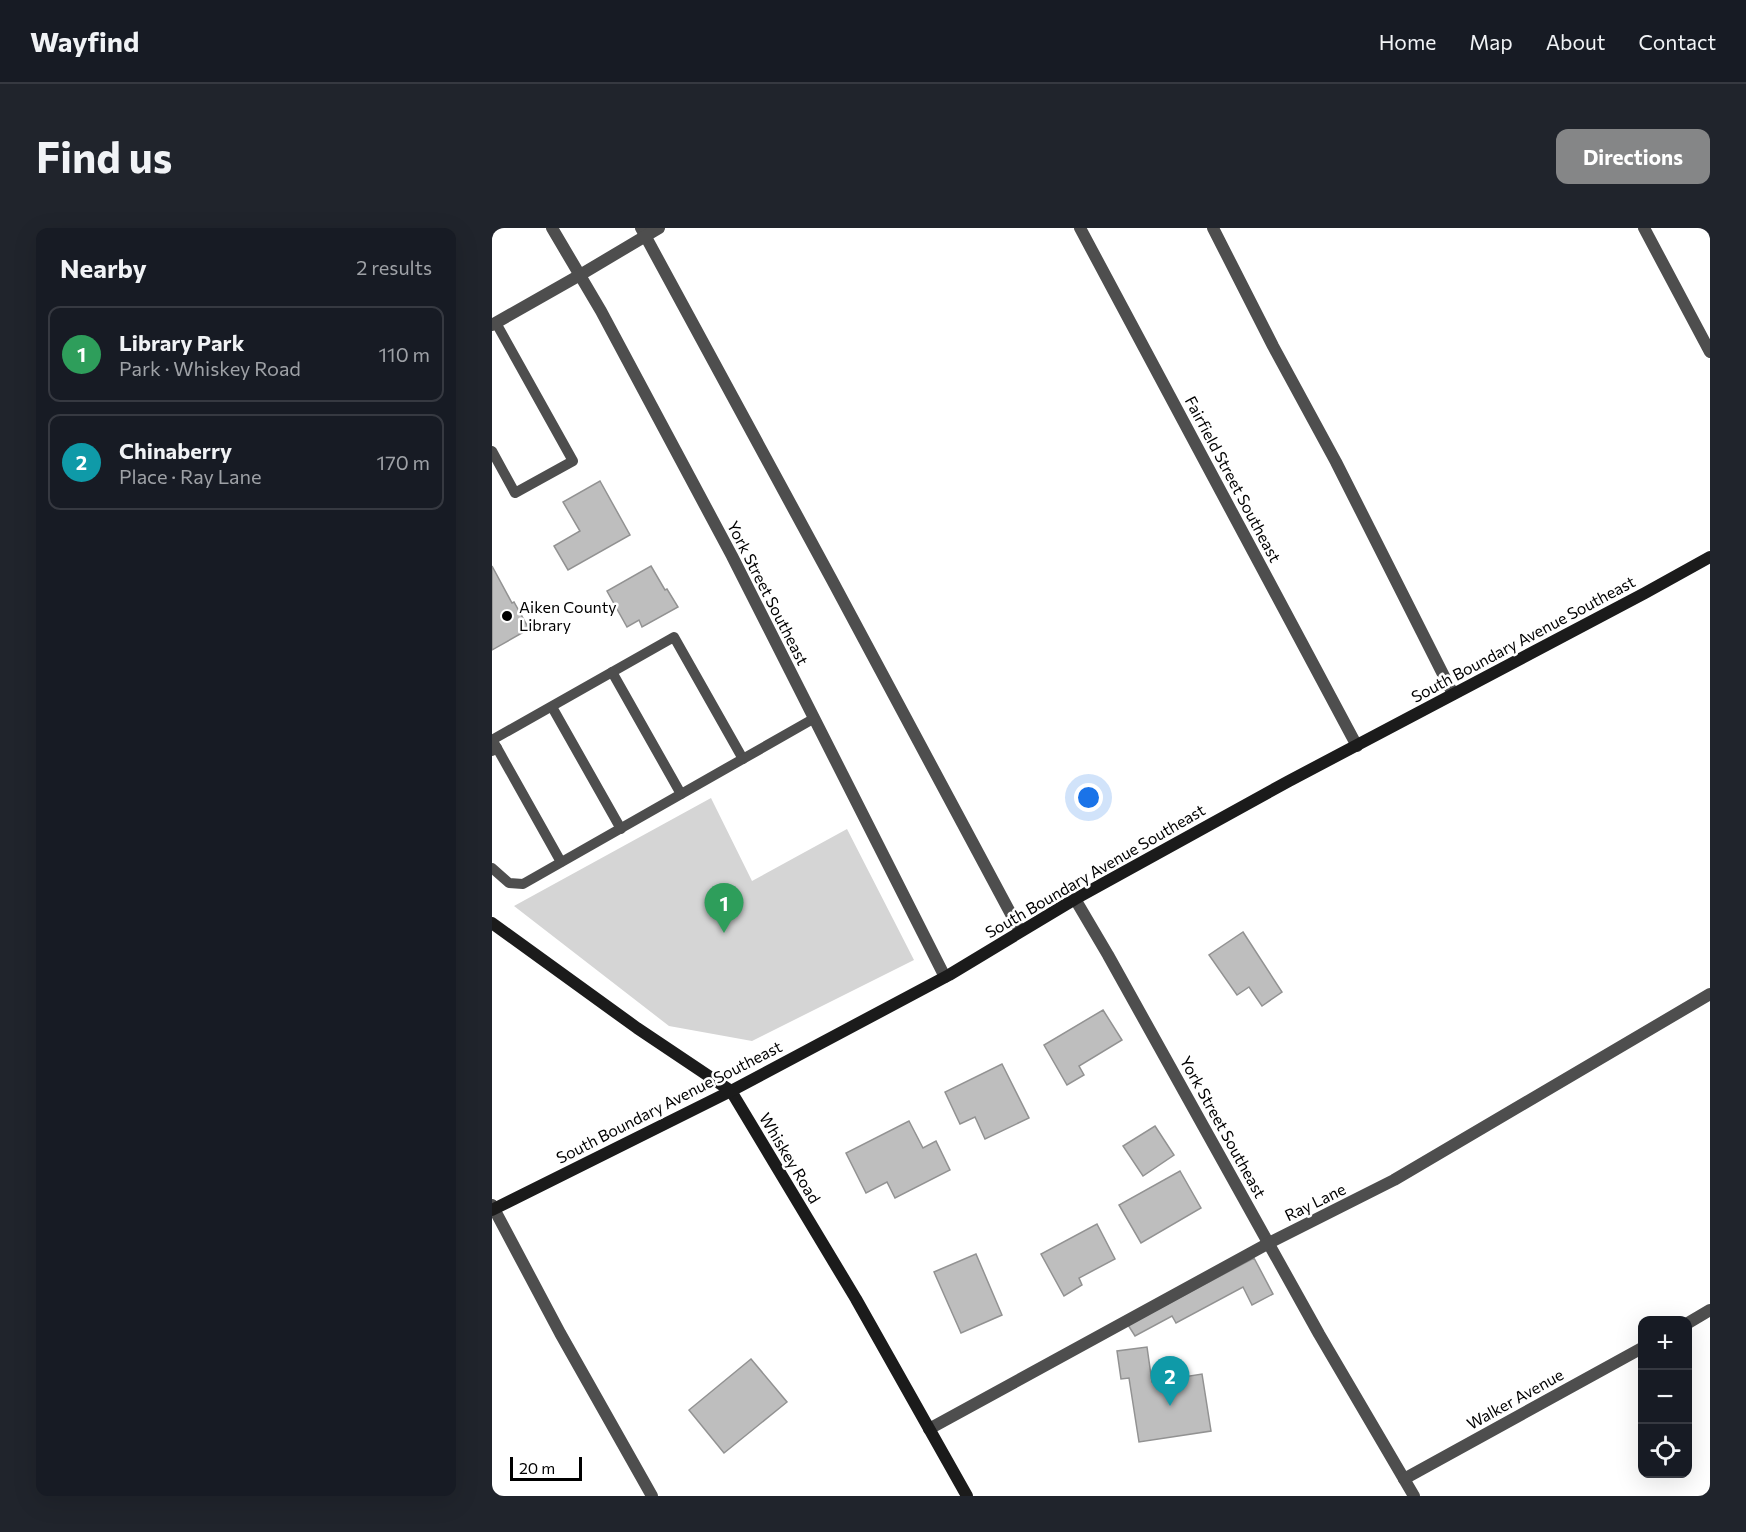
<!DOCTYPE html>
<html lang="en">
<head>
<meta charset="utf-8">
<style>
  body { margin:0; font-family:Commissioner,sans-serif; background:#20242c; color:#f1f3f6 }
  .controls { position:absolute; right:18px; bottom:18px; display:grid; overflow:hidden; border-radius:12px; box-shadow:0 6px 24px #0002 }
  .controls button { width:54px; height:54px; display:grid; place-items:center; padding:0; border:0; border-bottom:2px solid #363941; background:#171b24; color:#f1f3f6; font:30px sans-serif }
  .scale { position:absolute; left:18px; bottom:15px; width:72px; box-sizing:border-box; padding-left:6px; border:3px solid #000; border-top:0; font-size:16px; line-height:21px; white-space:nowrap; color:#000; -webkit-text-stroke:4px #fff; paint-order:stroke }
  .you { position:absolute; left:597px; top:570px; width:21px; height:21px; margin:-15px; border:4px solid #fff; border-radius:50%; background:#1a73e8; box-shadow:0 0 0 9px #1a73e833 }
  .badge { display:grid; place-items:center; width:39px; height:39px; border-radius:50%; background:#858687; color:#fff; font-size:20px; font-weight:700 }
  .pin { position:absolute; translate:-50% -50px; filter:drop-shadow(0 2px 3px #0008) }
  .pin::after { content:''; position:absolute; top:32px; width:21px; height:18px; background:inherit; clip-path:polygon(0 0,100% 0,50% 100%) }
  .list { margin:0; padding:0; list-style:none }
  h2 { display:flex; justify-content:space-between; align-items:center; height:78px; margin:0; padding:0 24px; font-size:26px }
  h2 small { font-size:20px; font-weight:400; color:#9ea1a6 }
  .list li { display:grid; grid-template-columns:39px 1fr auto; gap:18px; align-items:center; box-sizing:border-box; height:96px; margin:0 12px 12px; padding:0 12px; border:2px solid #363941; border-radius:12px }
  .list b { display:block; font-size:22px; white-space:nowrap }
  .list p { margin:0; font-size:20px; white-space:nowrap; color:#9ea1a6 }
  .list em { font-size:20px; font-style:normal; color:#9ea1a6 }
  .icon { flex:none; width:33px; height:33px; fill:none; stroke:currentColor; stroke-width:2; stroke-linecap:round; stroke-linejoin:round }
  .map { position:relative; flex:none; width:1218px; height:1268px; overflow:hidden; border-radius:12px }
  header { display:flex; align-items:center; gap:36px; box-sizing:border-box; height:84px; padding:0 30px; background:#171b24; border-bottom:2px solid #363941 }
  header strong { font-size:28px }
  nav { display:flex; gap:33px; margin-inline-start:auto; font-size:21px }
  .intro { display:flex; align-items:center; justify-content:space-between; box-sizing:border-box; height:144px; padding:0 36px }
  h1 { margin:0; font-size:42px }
  .button { padding:15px 27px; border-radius:12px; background:#858687; color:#fff; font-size:21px; font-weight:700 }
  main { display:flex; gap:36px; padding:0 36px }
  aside { flex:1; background:#171b24; border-radius:12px; box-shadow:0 6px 24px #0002 }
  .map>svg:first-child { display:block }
</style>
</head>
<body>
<header>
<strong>Wayfind</strong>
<nav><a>Home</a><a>Map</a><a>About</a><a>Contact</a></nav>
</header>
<div class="intro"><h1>Find us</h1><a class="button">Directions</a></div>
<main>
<aside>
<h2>Nearby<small>2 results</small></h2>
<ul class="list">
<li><span class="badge" style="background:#2e9e5b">1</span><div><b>Library Park</b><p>Park · Whiskey Road</p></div><em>110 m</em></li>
<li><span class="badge" style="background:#0f9aa8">2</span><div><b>Chinaberry</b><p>Place · Ray Lane</p></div><em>170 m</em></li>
</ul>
</aside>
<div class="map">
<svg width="1218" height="1268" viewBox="0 0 1218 1268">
  <rect width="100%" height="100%" fill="#fff"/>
  <polygon fill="#d5d5d5" points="219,570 260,653 355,601 422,732 260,813 177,798 22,678"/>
  <g fill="#bebebe" stroke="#929292" stroke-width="1.5">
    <polygon points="108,253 138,307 76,342 62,318 88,303 71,274"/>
    <polygon points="0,338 20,375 22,374 37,401 0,422"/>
    <polygon points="159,338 173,362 175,361 186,379 150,399 147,392 135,399 115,363"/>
    <polygon points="751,704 790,764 770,778 757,759 745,767 717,727"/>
    <polygon points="611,782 630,812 587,838 592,847 575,857 552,817"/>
    <polygon points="510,836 537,890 493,911 483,889 468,896 453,864"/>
    <polygon points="417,893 431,920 444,913 458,942 403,970 395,954 374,965 354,925"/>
    <polygon points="663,898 682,927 651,948 631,918"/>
    <polygon points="688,943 709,980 649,1015 627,977"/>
    <polygon points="605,996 623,1031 587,1050 590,1057 572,1068 549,1026"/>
    <polygon points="484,1026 510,1087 469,1105 442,1044"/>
    <polygon points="762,1030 781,1066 760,1077 751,1059 684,1095 680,1088 643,1108 636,1097"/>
    <polygon points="655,1119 660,1154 710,1146 719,1203 647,1214 637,1150 629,1151 625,1123"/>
    <polygon points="259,1131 295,1174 232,1225 197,1182"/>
  </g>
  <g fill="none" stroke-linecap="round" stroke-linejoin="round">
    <g stroke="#4e4e4e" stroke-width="10">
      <polyline points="0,223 23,265 81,233 4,95"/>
      <polyline points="120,444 189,566"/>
      <polyline points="60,479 129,601"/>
      <polyline points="5,520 69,634"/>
      <polyline points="0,523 5,520 0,512 182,409 251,531"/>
      <polyline points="0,640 17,655 31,656 321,491"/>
    </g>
    <g stroke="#4e4e4e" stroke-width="12">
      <polyline points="60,0 109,83 240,328 453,749"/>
      <polyline points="149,0 340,352 528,703"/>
      <polyline points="588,0 865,518"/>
      <polyline points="721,0 781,118 844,234 961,466"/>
      <polyline points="1152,0 1218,124"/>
      <polyline points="0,97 88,47 167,0"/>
      <polyline points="583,671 616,727 827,1106 922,1268"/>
      <polyline points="0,977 68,1105 160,1268"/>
      <polyline points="1196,1095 1218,1082"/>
      <polyline points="437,1201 777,1015 902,952 1218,766"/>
      <polyline points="912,1251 1150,1120"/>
    </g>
    <g stroke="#1b1b1b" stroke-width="12">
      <polyline points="0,695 145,800 239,863 364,1071 475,1268"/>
      <polyline points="0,982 239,863 457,747 583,671 797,553 1153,365 1218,329"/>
    </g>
  </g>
  <circle fill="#000" stroke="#fff" stroke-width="2" cx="15" cy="388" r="6"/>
  <g text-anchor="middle" stroke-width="5" stroke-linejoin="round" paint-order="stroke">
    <g font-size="16" fill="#000" stroke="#fff">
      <text transform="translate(741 251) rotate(62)" y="6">Fairfield Street Southeast</text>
      <text transform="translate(276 365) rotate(63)" y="6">York Street Southeast</text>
      <text transform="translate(1031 411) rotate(-28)" y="6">South Boundary Avenue Southeast</text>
      <text transform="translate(603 643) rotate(-30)" y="6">South Boundary Avenue Southeast</text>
      <text transform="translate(177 874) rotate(-27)" y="6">South Boundary Avenue Southeast</text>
      <text transform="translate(731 899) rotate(61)" y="6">York Street Southeast</text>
      <text transform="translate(298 930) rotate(59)" y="6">Whiskey Road</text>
      <text transform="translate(823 974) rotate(-26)" y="6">Ray Lane</text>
      <text transform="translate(1023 1171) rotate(-29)" y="6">Walker Avenue</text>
    </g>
    <g font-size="16" fill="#000" stroke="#fff" text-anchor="start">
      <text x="27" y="385">Aiken County<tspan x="27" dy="18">Library</tspan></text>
    </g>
  </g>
</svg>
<div class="controls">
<button>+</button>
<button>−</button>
<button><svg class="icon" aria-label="locate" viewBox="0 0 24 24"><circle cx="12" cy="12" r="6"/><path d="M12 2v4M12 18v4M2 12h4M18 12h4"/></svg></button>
</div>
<div class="scale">20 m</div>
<div class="you"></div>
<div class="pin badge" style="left:232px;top:705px;background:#2e9e5b">1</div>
<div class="pin badge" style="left:678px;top:1178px;background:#0f9aa8">2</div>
</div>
</main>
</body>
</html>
